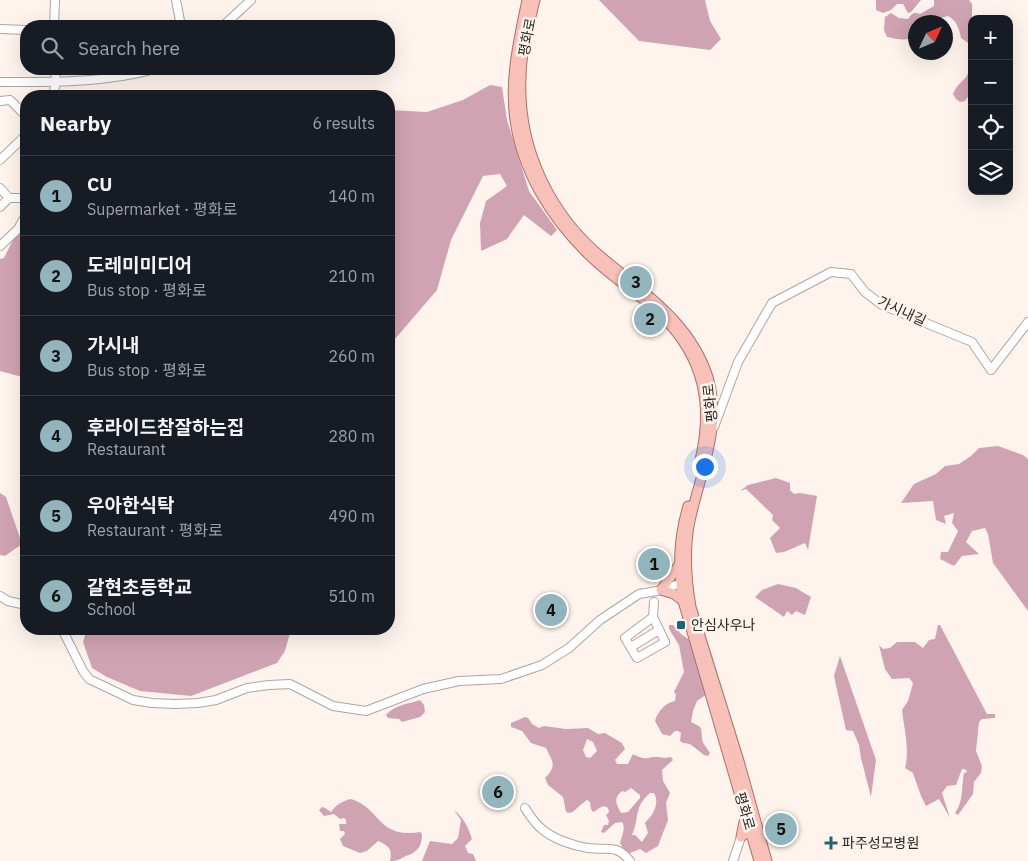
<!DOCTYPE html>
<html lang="en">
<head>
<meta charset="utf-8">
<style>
  body { margin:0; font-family:"IBM Plex Sans","Noto Sans KR",sans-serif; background:#242831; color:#f1f3f6 }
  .controls { position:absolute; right:15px; top:15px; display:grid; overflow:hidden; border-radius:10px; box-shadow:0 5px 20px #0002 }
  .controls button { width:45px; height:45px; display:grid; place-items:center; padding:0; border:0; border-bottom:1px solid #363941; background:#171b24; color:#f1f3f6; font:25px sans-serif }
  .compass { position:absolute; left:908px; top:15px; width:45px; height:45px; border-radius:50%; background:#171b24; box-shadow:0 5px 20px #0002; rotate:46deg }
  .you { position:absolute; left:704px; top:466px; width:18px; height:18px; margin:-12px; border:4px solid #fff; border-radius:50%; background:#1a73e8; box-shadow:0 0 0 8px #1a73e833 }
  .badge { display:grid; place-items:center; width:32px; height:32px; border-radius:50%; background:#92b4bc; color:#111; font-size:16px; font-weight:700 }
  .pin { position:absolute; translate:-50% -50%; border:2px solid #fff; box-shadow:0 1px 5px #0006 }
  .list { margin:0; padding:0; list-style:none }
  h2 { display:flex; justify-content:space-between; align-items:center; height:65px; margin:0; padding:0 20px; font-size:21px }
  h2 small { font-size:16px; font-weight:400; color:#9ea1a6 }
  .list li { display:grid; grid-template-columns:32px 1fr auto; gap:15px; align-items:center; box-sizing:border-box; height:80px; padding:0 20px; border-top:1px solid #363941 }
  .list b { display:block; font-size:19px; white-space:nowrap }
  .list p { margin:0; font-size:16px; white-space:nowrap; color:#9ea1a6 }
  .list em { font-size:16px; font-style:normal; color:#9ea1a6 }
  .icon { flex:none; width:28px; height:28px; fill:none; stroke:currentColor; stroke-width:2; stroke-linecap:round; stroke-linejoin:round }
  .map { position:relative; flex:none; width:1028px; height:861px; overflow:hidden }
  .search { position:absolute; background:#171b24; box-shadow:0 5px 20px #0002; left:20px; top:20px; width:375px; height:55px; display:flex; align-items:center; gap:12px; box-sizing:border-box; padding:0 18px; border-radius:20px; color:#9ea1a6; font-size:19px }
  .panel { position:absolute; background:#171b24; box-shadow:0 5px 20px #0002; left:20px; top:90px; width:375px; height:545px; border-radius:20px }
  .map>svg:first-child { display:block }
</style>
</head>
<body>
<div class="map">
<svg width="1028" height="861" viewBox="0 0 1028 861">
  <rect width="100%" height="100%" fill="#fef4ed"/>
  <g fill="#d0a3b2" fill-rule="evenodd">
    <polygon points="599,0 705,0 710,21 721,39 710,50 639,41"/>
    <polygon points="876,0 921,0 911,12 908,13 903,4 897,4 891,10 883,13 876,10"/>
    <path d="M934,0H969L972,4V91L965,101L960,102L956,99L953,94C956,86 961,83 966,77C972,68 972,55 971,45L961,38C959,28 957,21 948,16L941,18L936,22H916L915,36C907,42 897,39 887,37L884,30L885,17L891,13L899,18L908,19C912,13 914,12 920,14L934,6Z"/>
    <polygon points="490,85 502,87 507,120 529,191 557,230 551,236 524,215 507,239 481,251 480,223 486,201 507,186 500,174 483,176 451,240 437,290 389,346 389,110 427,112 463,100"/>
    <polygon points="107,93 178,96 179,96 90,96"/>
    <polygon points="26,213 26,378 0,371 0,259 4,258"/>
    <polygon points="998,446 1023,455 1028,459 1028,611 993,563 988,534 985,528 972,531 966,542 979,554 962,556 954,566 940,559 941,552 948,552 958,531 952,523 954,513 944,516 946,524 936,520 933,501 901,503 914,484 936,474 945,466 959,464 971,456 979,448"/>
    <polygon points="776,478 790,483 790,490 794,494 800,493 817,496 808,550 805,543 784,552 776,553 770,538 780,528 772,520 773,515 746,489 740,491 748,485"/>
    <polygon points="0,493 6,497 22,544 5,556 0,555"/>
    <polygon points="778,584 796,588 811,597 805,615 796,611 792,615 787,611 784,617 755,597 762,590"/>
    <path d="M669,625H673L681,634L690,640L707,694L697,701L693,711L691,722C703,728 701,726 702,738C702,743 707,748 710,753L708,756L704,755L690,744L683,743L680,741L681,733L678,731H675L670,736L662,734L655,721C658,711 665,703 675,701L676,694L674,692L684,672L679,645L669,629Z"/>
    <path d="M938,625H940L987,714H995V718L982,719L979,722L976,751L982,766L981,773L974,782L973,794L958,815L955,813C964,800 961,788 964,773L967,772L965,769H962L956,785L947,786L942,793L950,818L939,799L926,806L921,796L913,773L905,768C910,750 904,729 902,710L908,701L913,683L909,678L892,679L885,669L879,645L883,649L890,648L897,642H915L923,648L929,640L935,639Z"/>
    <polygon points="87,629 291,629 285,651 277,663 191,696 140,691 107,677 92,668 83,642"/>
    <polygon points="840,656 876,760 871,797 861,758 859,745 853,731 846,730 834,676"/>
    <path d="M420,700L424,705L425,712L420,717L402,722L399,719L388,718L386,715C394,705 408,704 420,700Z"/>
    <path d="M525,717L528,718L532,724L539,728L544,726L566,729L588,728L598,734L605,733L622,743L625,749L615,760L617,764H628L633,754C648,762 646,756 658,757C664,758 666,758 671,757L673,760L662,770L663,781L670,793L666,803L668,820L658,846L646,853L640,849L630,853L624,850L620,843C622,836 626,828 622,822L615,823L604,833L601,832L604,825H608L609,821L606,815L609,812L608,808C602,803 599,810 593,812L591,809L590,802L587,800C580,804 576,811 570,813L566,812L563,797L548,785L545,778C557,766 553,762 546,748L531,743L522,731L511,727V723ZM587,739L593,742L597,751L590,758L586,757L583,750ZM631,788L640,795V798L628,812L621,813C616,804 613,798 622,791L625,792ZM650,793H654C660,804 653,815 645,823L648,833L642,842L635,835H632C640,817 633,808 650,793Z"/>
    <path d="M351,799C381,808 377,839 420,832L422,834C422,846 418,852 406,856C400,859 397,861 390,861C393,849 388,845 378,841L367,851L360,853L343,846L340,839L345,834L344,831H340L339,824H346V820L344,818L340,819L334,814L324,816L319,810L322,807L325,808L331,812C336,805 342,801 351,799Z"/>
    <path d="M454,810C464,818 468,827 472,839L465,846L468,853L473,854L476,861H422L430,841L452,844L458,838L461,820Z"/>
  </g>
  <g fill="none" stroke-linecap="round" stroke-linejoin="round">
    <defs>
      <g id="minor">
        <polyline points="176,0 181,26"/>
        <polyline points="54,26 55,0"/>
        <polyline points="223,26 251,0"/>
        <polyline points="0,29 26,30"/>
        <path d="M0,82C52,82 105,83 155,69"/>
        <polyline points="53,96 56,82 55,69"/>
        <polyline points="0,101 10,100 26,116"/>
        <polyline points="0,160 26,135"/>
        <polyline points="0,188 9,198"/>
        <polyline points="0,207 9,198 26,198"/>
        <polyline points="0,246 18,229 26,215"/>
        <polyline points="714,427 738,362 772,303 831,272 851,274 865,292 882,305 972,342 991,370 1028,322"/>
        <polyline points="0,596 8,601 26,605"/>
        <polyline points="653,617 625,638 637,658 665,642 653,617 654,602"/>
        <polyline points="62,629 83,671 89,679 133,700 152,703 175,704 198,703 216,700 247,688 269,685 290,684 333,706 366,711 423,689 459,681 501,679 542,665 569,648 600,620 639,594 657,591 686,582"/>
        <polyline points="631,647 659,630"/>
        <path d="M525,808C530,816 535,824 542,829C553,839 574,846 588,848C608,851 615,843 630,861"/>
        <polyline points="733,861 741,837"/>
      </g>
      <g id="major">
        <path d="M527,0C519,39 509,80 515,120C522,171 551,218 588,254C611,277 640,294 663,317C704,358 713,405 700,460"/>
        <path d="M535,0C529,25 521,52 521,78C518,148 550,216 605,260C646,294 691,324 708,377C723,427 700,473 690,521C684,550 686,578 691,607L739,761L767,861"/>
        <path d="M688,506C678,540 678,566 683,601L759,861"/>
        <polyline points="679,565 661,590 674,594 683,601"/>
        <polyline points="745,817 741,837 746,833 752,835"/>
      </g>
    </defs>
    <use href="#minor" stroke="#b0a59d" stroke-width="10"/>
    <use href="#major" stroke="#ab6f67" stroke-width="11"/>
    <use href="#minor" stroke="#fff" stroke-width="8"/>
    <use href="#major" stroke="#f7c1ba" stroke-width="9"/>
  </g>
  <g fill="#1e6674" stroke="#fef4ed" stroke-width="2">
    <rect x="676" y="620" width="10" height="10" rx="2.5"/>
    <path d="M828.5 835.5h5v5h5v5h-5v5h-5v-5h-5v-5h5z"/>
  </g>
  <g text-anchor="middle" stroke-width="5" stroke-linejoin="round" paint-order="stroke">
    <g font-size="14" fill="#282421" stroke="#fef4ed">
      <text transform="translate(527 37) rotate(-79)" y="5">평화로</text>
      <text transform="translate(902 311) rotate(25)" y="5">가시내길</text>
      <text transform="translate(710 403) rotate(-96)" y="5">평화로</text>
      <text transform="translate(745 811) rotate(74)" y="5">평화로</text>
    </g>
    <g font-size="14" fill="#282421" stroke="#fef4ed" text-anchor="start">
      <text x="691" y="630">안심사우나</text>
      <text x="842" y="848">파주성모병원</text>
    </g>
  </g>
</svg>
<div class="controls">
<button>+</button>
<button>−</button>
<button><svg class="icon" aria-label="locate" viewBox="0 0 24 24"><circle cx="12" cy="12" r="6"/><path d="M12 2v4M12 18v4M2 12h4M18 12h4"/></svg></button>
<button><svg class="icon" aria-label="layers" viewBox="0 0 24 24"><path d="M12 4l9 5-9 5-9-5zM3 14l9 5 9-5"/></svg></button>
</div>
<svg class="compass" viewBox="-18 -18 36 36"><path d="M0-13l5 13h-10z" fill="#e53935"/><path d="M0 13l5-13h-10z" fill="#9ea1a6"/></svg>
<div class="you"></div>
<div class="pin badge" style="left:654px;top:564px">1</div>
<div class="pin badge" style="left:650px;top:319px">2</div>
<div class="pin badge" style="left:636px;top:282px">3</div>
<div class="pin badge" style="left:551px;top:610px">4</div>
<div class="pin badge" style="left:781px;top:829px">5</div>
<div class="pin badge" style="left:498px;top:792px">6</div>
<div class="search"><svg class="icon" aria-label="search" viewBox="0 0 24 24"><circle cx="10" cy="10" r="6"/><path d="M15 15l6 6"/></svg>Search here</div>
<section class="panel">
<h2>Nearby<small>6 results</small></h2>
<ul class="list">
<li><span class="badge">1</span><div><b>CU</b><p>Supermarket · 평화로</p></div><em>140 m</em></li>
<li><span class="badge">2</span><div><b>도레미미디어</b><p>Bus stop · 평화로</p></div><em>210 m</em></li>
<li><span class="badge">3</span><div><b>가시내</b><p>Bus stop · 평화로</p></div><em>260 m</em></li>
<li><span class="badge">4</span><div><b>후라이드참잘하는집</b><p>Restaurant</p></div><em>280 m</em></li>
<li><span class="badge">5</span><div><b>우아한식탁</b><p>Restaurant · 평화로</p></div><em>490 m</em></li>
<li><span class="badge">6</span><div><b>갈현초등학교</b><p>School</p></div><em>510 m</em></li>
</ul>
</section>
</div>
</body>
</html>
